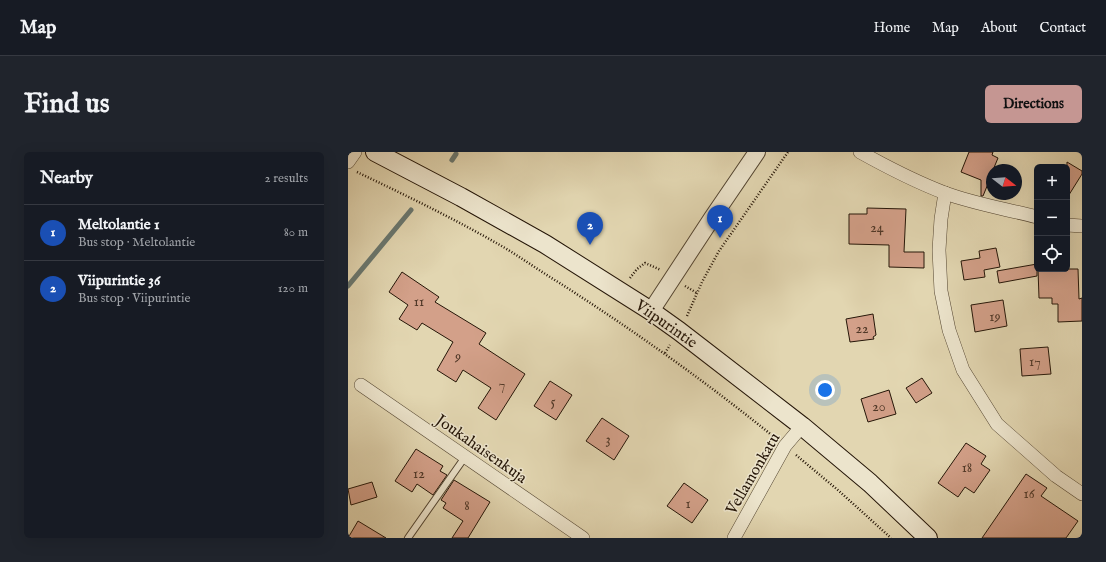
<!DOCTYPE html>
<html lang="en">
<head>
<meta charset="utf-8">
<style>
  body { margin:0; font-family:"IM FELL English",serif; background:#20242c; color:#f1f3f6 }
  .controls { position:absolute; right:12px; top:12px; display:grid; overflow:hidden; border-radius:6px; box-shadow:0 4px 16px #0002 }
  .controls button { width:36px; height:36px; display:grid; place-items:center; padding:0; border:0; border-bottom:1px solid #363941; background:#171b24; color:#f1f3f6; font:20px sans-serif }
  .compass { position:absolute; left:638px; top:12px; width:36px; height:36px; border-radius:50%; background:#171b24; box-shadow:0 4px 16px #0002; rotate:107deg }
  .you { position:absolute; left:477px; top:238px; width:14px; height:14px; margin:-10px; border:3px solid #fff; border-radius:50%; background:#1a73e8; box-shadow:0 0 0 6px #1a73e833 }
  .badge { display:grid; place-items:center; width:26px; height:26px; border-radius:50%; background:#c59692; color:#fff; font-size:13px; font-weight:700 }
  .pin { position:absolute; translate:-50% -33px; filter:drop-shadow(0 1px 2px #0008) }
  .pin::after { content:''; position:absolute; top:21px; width:14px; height:12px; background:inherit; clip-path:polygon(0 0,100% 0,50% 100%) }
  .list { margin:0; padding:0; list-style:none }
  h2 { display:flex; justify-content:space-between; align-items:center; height:52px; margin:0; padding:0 16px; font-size:17px }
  h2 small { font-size:13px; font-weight:400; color:#9ea1a6 }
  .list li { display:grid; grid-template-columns:26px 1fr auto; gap:12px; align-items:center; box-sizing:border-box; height:56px; padding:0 16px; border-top:1px solid #363941 }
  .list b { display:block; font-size:15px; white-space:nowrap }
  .list p { margin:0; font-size:13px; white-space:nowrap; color:#9ea1a6 }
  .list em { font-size:13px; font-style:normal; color:#9ea1a6 }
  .icon { flex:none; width:22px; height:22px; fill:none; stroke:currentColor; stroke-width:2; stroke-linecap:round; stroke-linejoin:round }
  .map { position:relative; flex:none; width:734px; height:386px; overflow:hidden; border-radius:6px }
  header { display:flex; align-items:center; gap:24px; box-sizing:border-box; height:56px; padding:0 20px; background:#171b24; border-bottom:1px solid #363941 }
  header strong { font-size:19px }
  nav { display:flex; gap:22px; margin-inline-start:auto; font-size:14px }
  .intro { display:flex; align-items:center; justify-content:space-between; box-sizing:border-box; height:96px; padding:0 24px }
  h1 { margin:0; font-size:28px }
  .button { padding:10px 18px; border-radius:6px; background:#c59692; color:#111; font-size:14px; font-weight:700 }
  main { display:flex; gap:24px; padding:0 24px }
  aside { flex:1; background:#171b24; border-radius:6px; box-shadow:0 4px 16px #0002 }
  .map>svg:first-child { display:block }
</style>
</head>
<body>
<header>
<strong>Map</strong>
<nav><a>Home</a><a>Map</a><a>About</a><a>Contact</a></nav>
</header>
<div class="intro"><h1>Find us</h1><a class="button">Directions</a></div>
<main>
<aside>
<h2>Nearby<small>2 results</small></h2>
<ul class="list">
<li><span class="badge" style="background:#1a4fb4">1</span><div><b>Meltolantie 1</b><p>Bus stop · Meltolantie</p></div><em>80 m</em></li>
<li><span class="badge" style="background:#1a4fb4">2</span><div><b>Viipurintie 36</b><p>Bus stop · Viipurintie</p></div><em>120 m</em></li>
</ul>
</aside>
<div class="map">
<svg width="734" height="386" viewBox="0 0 734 386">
  <rect width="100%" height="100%" fill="#e2d6b1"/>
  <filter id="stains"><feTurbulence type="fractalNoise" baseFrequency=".005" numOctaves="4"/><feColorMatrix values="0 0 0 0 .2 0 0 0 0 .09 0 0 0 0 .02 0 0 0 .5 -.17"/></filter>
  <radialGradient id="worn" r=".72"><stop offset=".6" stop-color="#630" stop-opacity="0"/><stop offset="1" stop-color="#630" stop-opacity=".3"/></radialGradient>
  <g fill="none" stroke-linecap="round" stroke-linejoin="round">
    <g stroke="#69776f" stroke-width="5">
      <polyline points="104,8 108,2"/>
      <polyline points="0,134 63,58"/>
    </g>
  </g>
  <g fill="#d3a089" stroke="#251608">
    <polygon points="621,0 645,0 644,3 650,6 645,18 644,18 644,22 635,44 633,44 633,28 613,20"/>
    <polygon points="719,10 734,19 734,22 719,46"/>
    <polygon points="519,56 558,57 556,100 576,100 576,116 541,115 541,93 501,92 501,62 519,62"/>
    <polygon points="648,96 652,115 636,118 637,125 616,128 613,109 632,106 631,99"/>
    <polygon points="689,112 689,124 651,131 649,119"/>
    <polygon points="690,117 730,117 731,147 734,146 734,169 710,170 710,152 704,152 704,146 691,146"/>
    <polygon points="54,120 91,145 87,150 138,181 131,192 177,222 148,268 130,256 143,236 115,218 108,230 89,218 105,190 74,171 69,178 51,167 60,153 41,140"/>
    <polygon points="655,148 659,174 627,180 623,153"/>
    <polygon points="525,162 528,183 525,185 526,187 502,190 498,167"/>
    <polygon points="700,195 703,222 674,224 672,197"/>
    <polygon points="574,226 584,241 568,251 558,236"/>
    <polygon points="202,229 224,243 208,268 186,254"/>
    <polygon points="541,238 548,262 520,270 513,247"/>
    <polygon points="254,266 281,284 266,308 238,289"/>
    <polygon points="618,291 638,304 633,312 642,318 626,341 617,335 610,345 590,331"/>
    <polygon points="68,297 95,314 92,319 99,323 85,343 69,332 64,340 47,329"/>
    <polygon points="678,322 699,336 693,344 730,369 718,386 634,386"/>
    <polygon points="106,328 142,350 120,386 104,386 115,369 95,356 98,351 93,348"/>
    <polygon points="24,330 29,345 3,353 0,337"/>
    <polygon points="336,331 360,348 344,371 319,354"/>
    <polygon points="10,369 38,386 0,386"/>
  </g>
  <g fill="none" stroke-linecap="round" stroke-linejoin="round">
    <defs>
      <polyline id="service" points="60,386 117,305"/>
      <g id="minor">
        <path d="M512,0C539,15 568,30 597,41C627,52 658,57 689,65"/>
        <polyline points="0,10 7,0"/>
        <polyline points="597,41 593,67 591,98 593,139 601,178 615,218 649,272 708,324 734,342"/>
        <polyline points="719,73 734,74"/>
        <polyline points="13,233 235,386"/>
        <polyline points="386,386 437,294 454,274"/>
      </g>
      <polyline id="tertiary" points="303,159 364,66 409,0"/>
      <polyline id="secondary" points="27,0 113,45 197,92 303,159 331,179 454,274 522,331 580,386"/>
    </defs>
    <use href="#service" stroke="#544632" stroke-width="8"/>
    <use href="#minor" stroke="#544632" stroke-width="14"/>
    <use href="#tertiary" stroke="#544632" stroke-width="18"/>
    <use href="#secondary" stroke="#251608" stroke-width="20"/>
    <g stroke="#251608" stroke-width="2.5" stroke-dasharray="1 2" stroke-linecap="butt">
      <path d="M9,20C59,44 109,68 157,96C175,107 192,119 210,130C285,178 357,229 426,285"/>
      <polyline points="282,126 289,117 297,111 313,118"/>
      <polyline points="337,134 349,141"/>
      <polyline points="339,164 354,130 371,99 440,0"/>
      <polyline points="317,201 322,193"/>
      <polyline points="448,303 491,339 543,386"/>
    </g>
    <use href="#service" stroke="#ece4cc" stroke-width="6"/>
    <use href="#minor" stroke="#ece4cc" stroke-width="13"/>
    <use href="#tertiary" stroke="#ece4cc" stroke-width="16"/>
    <use href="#secondary" stroke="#ece4cc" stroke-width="18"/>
  </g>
  <g text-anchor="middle" stroke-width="3" stroke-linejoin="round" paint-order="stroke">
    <g font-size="14" fill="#503828">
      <text x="529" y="80">24</text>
      <text x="71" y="154">11</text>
      <text x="647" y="169">19</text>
      <text x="514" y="181">22</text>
      <text x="110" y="209">9</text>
      <text x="687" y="214">17</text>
      <text x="154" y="237">7</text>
      <text x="205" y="254">5</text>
      <text x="531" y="259">20</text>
      <text x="260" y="292">3</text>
      <text x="619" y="320">18</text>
      <text x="71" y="326">12</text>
      <text x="681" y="346">16</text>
      <text x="340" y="356">1</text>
      <text x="119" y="358">8</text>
    </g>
    <g font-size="16" fill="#251608" stroke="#ece4cc">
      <text transform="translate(319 171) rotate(35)" y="6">Viipurintie</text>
      <text transform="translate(134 296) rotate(35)" y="6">Joukahaisenkuja</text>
      <text transform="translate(404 321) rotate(-60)" y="6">Vellamonkatu</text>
    </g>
  </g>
  <rect width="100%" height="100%" filter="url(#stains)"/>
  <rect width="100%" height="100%" fill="url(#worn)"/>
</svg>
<div class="controls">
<button>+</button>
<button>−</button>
<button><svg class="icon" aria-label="locate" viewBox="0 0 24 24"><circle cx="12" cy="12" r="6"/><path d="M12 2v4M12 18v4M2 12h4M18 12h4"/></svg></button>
</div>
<svg class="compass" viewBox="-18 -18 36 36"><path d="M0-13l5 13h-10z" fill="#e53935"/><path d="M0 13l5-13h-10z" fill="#9ea1a6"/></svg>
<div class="you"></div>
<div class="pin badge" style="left:372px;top:86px;background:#1a4fb4">1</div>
<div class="pin badge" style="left:242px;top:93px;background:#1a4fb4">2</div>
</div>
</main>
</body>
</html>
